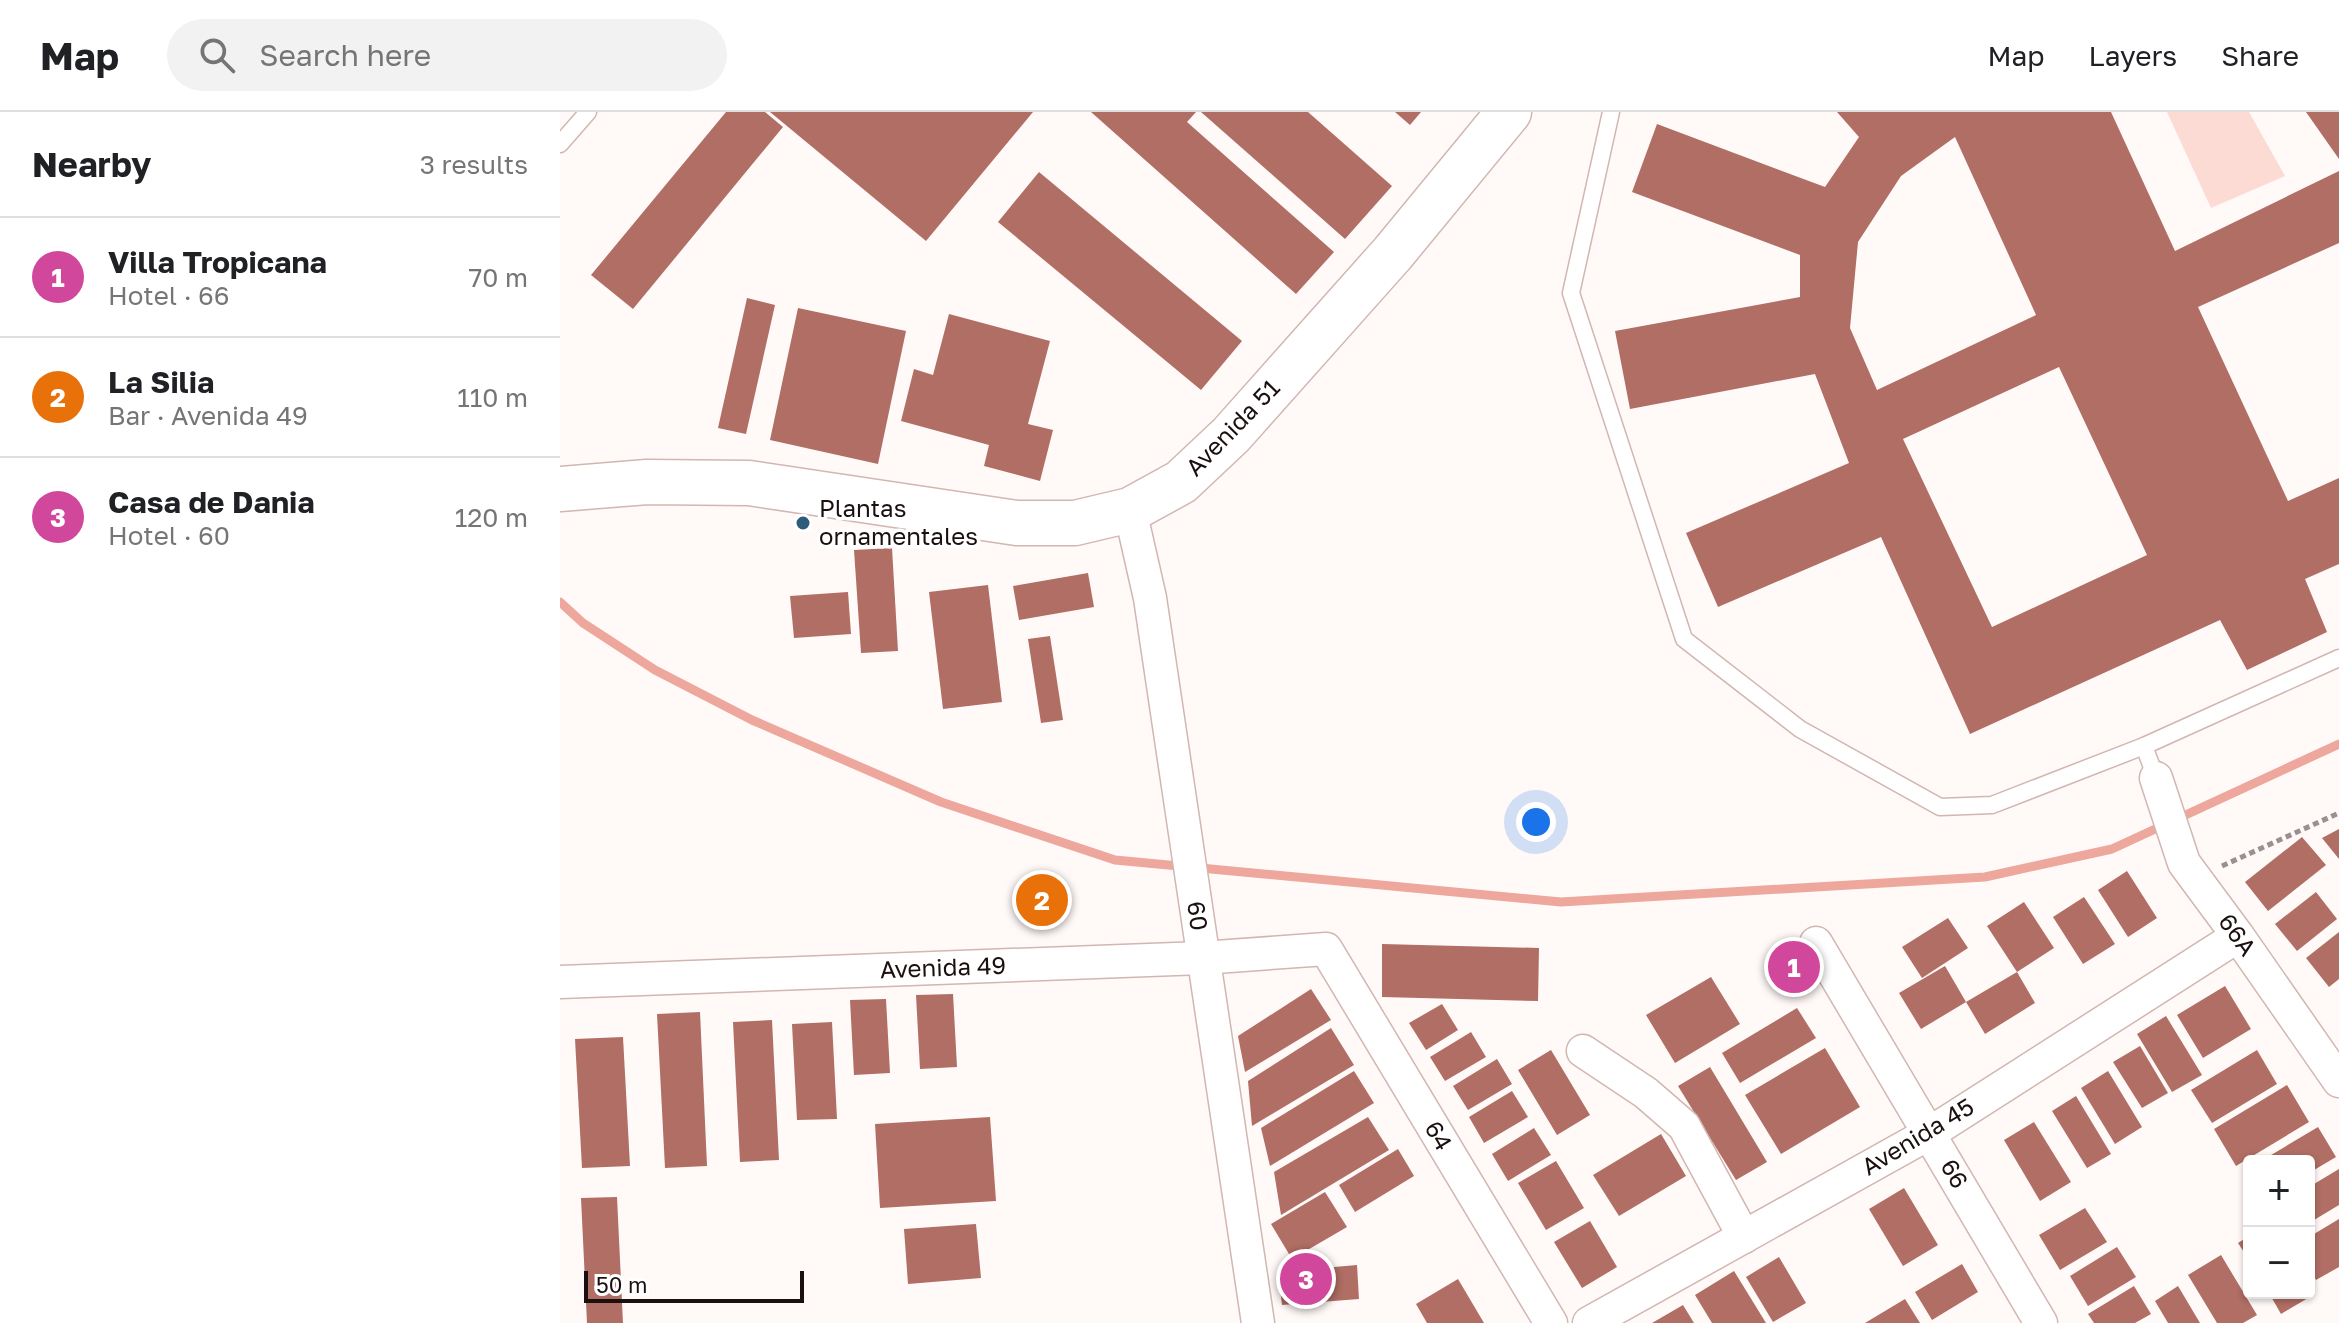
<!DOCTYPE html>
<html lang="en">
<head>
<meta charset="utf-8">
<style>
  body { margin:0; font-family:"Golos Text",sans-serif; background:#f2f2f2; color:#202124 }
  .controls { position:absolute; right:24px; bottom:24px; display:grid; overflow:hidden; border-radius:8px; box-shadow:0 2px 6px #0004 }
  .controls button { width:72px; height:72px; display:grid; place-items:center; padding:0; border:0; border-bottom:2px solid #e0e0e0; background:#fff; color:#202124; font:40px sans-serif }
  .scale { position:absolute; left:24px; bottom:20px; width:220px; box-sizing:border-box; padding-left:8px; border:4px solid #1a100f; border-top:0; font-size:22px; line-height:28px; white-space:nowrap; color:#1a100f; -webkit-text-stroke:6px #fff; paint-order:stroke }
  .you { position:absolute; left:976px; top:710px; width:28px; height:28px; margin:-20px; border:6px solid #fff; border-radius:50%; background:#1a73e8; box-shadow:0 0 0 12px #1a73e833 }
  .badge { display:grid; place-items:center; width:52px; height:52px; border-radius:50%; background:#111827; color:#fff; font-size:26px; font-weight:700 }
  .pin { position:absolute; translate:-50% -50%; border:4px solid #fff; box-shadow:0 2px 8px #0006 }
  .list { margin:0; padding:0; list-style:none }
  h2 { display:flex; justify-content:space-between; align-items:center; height:104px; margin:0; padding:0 32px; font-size:34px }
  h2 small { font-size:26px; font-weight:400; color:#757577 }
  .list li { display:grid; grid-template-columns:52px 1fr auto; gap:24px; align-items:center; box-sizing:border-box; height:120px; padding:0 32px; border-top:2px solid #e0e0e0 }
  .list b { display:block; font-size:30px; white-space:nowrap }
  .list p { margin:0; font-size:26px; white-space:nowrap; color:#757577 }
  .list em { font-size:26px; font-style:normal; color:#757577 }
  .icon { flex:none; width:44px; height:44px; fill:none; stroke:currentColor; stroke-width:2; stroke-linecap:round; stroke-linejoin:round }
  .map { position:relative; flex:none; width:1779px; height:1211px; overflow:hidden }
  header { display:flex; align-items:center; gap:48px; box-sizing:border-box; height:112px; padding:0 40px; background:#fff; border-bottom:2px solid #e0e0e0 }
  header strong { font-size:38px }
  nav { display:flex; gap:44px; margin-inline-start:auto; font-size:28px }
  .search { width:560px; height:72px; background:#f2f2f2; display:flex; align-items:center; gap:20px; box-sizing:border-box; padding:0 28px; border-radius:44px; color:#757577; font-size:30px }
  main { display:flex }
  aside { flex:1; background:#fff }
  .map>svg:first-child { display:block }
</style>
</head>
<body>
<header>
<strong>Map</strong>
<div class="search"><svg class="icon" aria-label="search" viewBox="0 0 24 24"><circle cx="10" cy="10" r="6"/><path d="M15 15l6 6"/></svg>Search here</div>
<nav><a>Map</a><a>Layers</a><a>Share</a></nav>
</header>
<main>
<aside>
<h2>Nearby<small>3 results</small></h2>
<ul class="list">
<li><span class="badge" style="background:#d1479c">1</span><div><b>Villa Tropicana</b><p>Hotel · 66</p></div><em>70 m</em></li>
<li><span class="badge" style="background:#e8710a">2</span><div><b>La Silia</b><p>Bar · Avenida 49</p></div><em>110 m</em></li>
<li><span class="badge" style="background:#d1479c">3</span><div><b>Casa de Dania</b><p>Hotel · 60</p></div><em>120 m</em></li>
</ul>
</aside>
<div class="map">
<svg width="1779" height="1211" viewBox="0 0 1779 1211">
  <rect width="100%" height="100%" fill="#fff9f8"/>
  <polygon fill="#fddbd5" points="1607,0 1689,0 1725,64 1651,96"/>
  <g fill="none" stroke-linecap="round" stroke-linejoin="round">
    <polyline stroke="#eea79c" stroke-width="9" points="0,490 23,511 95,558 192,608 381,690 555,748 1001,790 1425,765 1552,737 1779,632"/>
  </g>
  <g fill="#b06e64" fill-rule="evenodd">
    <polygon points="166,0 205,0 223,15 73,197 31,163"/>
    <polygon points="210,0 473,0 366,129"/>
    <polygon points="531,0 636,0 627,10 774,140 736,182"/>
    <polygon points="641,0 748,0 832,74 785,127"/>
    <polygon points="835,0 861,0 850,13"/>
    <path d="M1277,0H1551L1615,139L1779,59V131L1638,195L1728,389L1779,366V452L1745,467L1767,520L1687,558L1660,508L1410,622L1321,425L1158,495L1126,421L1289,351L1255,262L1070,297L1055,219L1240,185V143L1072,80L1097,12L1265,75L1299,25ZM1395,25L1476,203L1317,278L1290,216L1298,130L1341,64ZM1499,255L1587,443L1432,515L1343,327Z"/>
    <polygon points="1746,0 1779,0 1779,47"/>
    <polygon points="479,60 682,229 641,278 438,110"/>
    <polygon points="187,186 215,193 186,322 158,316"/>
    <polygon points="238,196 346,219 318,352 210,328"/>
    <polygon points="389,202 490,229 468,312 493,318 480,369 424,354 429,333 341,309 354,257 373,263"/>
    <polygon points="332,436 338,539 301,541 294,438"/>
    <polygon points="528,461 534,495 459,508 453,474"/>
    <polygon points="428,473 442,590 383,597 369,480"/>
    <polygon points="288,480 291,522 234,526 230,484"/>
    <polygon points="490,524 503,608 481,611 468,527"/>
    <polygon points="1779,717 1779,747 1762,726"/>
    <polygon points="1742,725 1766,753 1708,799 1685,770"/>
    <polygon points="1567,759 1597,806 1568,825 1538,778"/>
    <polygon points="1756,780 1777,807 1737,839 1715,812"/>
    <polygon points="1524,785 1555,832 1523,852 1493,805"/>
    <polygon points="1464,790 1494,836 1457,860 1427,814"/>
    <polygon points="1388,806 1408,836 1362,866 1342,835"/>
    <polygon points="1779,820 1779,867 1769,875 1746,846"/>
    <polygon points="822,832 979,836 978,889 822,885"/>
    <polygon points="1385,854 1406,890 1361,917 1339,881"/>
    <polygon points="1457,860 1475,891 1425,922 1406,890"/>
    <polygon points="1151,865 1180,912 1115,951 1086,903"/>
    <polygon points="1665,874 1691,917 1643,946 1617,903"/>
    <polygon points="751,877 771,908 685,960 678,924"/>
    <polygon points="393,882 397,955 360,957 356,883"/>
    <polygon points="326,887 330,961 294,963 290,888"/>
    <polygon points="882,892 898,918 866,938 849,911"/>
    <polygon points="1237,896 1256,926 1180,971 1162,941"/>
    <polygon points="140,900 147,1054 105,1056 97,902"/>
    <polygon points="1606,904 1642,963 1612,980 1577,922"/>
    <polygon points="212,908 219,1048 180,1050 173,910"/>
    <polygon points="272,910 277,1007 237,1008 232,912"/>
    <polygon points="771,916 794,953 692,1014 688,969"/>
    <polygon points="911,920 926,945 885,969 870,945"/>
    <polygon points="63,925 70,1054 22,1056 15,927"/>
    <polygon points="1580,934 1608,981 1582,996 1553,950"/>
    <polygon points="1265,936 1300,995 1221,1042 1185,983"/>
    <polygon points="991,938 1030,1003 997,1023 958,958"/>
    <polygon points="1697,938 1717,972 1652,1011 1631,978"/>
    <polygon points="937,947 952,972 908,998 893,974"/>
    <polygon points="1150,955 1207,1050 1176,1068 1118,974"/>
    <polygon points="794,959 814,991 710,1054 701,1016"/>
    <polygon points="1548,959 1582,1015 1555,1032 1521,976"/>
    <polygon points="1727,973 1749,1010 1676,1054 1654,1017"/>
    <polygon points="952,979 968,1005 924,1031 909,1005"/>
    <polygon points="1516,984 1551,1042 1527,1056 1492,999"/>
    <polygon points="430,1005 436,1089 320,1096 315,1012"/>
    <polygon points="808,1005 829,1038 721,1103 714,1060"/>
    <polygon points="1474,1010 1511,1070 1480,1089 1444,1028"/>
    <polygon points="1758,1015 1776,1045 1749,1061 1749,1049 1701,1049"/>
    <polygon points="974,1016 991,1043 948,1069 932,1042"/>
    <polygon points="1101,1022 1126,1064 1059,1104 1033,1063"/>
    <polygon points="838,1037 854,1064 795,1100 779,1073"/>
    <polygon points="996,1049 1024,1096 986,1118 958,1071"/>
    <polygon points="1779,1057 1779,1093 1749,1111 1749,1075"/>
    <polygon points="1344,1076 1378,1133 1343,1154 1309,1097"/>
    <polygon points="765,1080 787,1115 732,1147 711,1112"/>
    <polygon points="57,1085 63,1211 27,1211 21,1086"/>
    <polygon points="1525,1096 1547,1130 1500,1158 1479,1123"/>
    <polygon points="1779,1107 1779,1155 1756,1168 1749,1155 1749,1125"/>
    <polygon points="1030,1109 1057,1155 1022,1176 994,1130"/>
    <polygon points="416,1112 421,1166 348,1172 344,1117"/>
    <polygon points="1689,1124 1689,1148 1678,1131"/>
    <polygon points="1557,1135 1576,1165 1528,1194 1510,1164"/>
    <polygon points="1661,1143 1697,1203 1683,1211 1657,1211 1628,1163"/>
    <polygon points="1219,1145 1246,1191 1213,1210 1186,1165"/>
    <polygon points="1402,1152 1418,1180 1372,1208 1355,1180"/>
    <polygon points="797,1153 799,1187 722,1193 718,1160"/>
    <polygon points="1174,1159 1206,1211 1152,1211 1135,1183"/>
    <polygon points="898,1167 924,1211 867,1211 856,1192"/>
    <polygon points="1574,1174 1591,1202 1575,1211 1534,1211 1528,1202"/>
    <polygon points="1618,1174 1640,1211 1608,1211 1595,1189"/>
    <polygon points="1709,1181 1745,1181 1748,1186 1721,1202"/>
    <polygon points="1345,1187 1360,1211 1305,1211"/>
    <polygon points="1123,1193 1134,1211 1092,1211"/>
  </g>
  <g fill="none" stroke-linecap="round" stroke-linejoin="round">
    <defs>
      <g id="service">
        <polyline points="1051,0 1011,181 1124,527 1240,617 1380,695 1432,693 1584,634"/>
        <polyline points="0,32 28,0"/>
        <polyline points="1596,666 1584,634 1779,546"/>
      </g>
      <g id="minor">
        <polyline points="570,398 590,486 698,1211"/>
        <polyline points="1596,666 1624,751 1678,824 1779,969"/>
        <polyline points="1256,831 1481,1211"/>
        <polyline points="0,870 642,846 766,837 991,1211"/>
        <polyline points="1023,939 1086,981 1124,1014 1184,1125"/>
        <polyline points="1029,1211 1370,1021 1678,824"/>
      </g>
      <polyline id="primary" points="0,377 87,370 189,371 457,411 515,411 570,398 621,370 671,323 833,141 949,0"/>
    </defs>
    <use href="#service" stroke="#d2b6b1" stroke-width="19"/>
    <use href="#minor" stroke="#d2b6b1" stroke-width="35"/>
    <use href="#primary" stroke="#d2b6b1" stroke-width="47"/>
    <polyline stroke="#999190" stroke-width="5" stroke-dasharray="6 4" stroke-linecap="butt" points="1662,754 1779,701"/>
    <use href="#service" stroke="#fff" stroke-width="16"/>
    <use href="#minor" stroke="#fff" stroke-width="32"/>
    <use href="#primary" stroke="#fff" stroke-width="44"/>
  </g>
  <circle fill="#2d5c7b" stroke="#fff" stroke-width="3" cx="243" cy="411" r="8"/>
  <g text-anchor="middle" stroke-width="7" stroke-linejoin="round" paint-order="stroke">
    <g font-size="24" fill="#1a100f" stroke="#fff">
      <text transform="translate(673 316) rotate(-46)" y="8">Avenida 51</text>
      <text transform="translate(637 804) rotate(82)" y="8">60</text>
      <text transform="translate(1677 823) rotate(54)" y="8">66A</text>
      <text transform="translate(383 856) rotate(-2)" y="8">Avenida 49</text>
      <text transform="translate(878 1024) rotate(59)" y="8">64</text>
      <text transform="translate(1358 1025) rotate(-31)" y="8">Avenida 45</text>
      <text transform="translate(1394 1062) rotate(60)" y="8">66</text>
    </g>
    <g font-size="24" fill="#1a100f" stroke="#fff" text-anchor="start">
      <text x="259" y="405">Plantas<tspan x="259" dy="28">ornamentales</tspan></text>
    </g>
  </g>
</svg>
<div class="controls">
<button>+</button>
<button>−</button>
</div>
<div class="scale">50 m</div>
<div class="you"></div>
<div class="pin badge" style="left:1234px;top:855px;background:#d1479c">1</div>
<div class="pin badge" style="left:482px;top:788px;background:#e8710a">2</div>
<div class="pin badge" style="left:746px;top:1167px;background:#d1479c">3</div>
</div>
</main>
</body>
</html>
